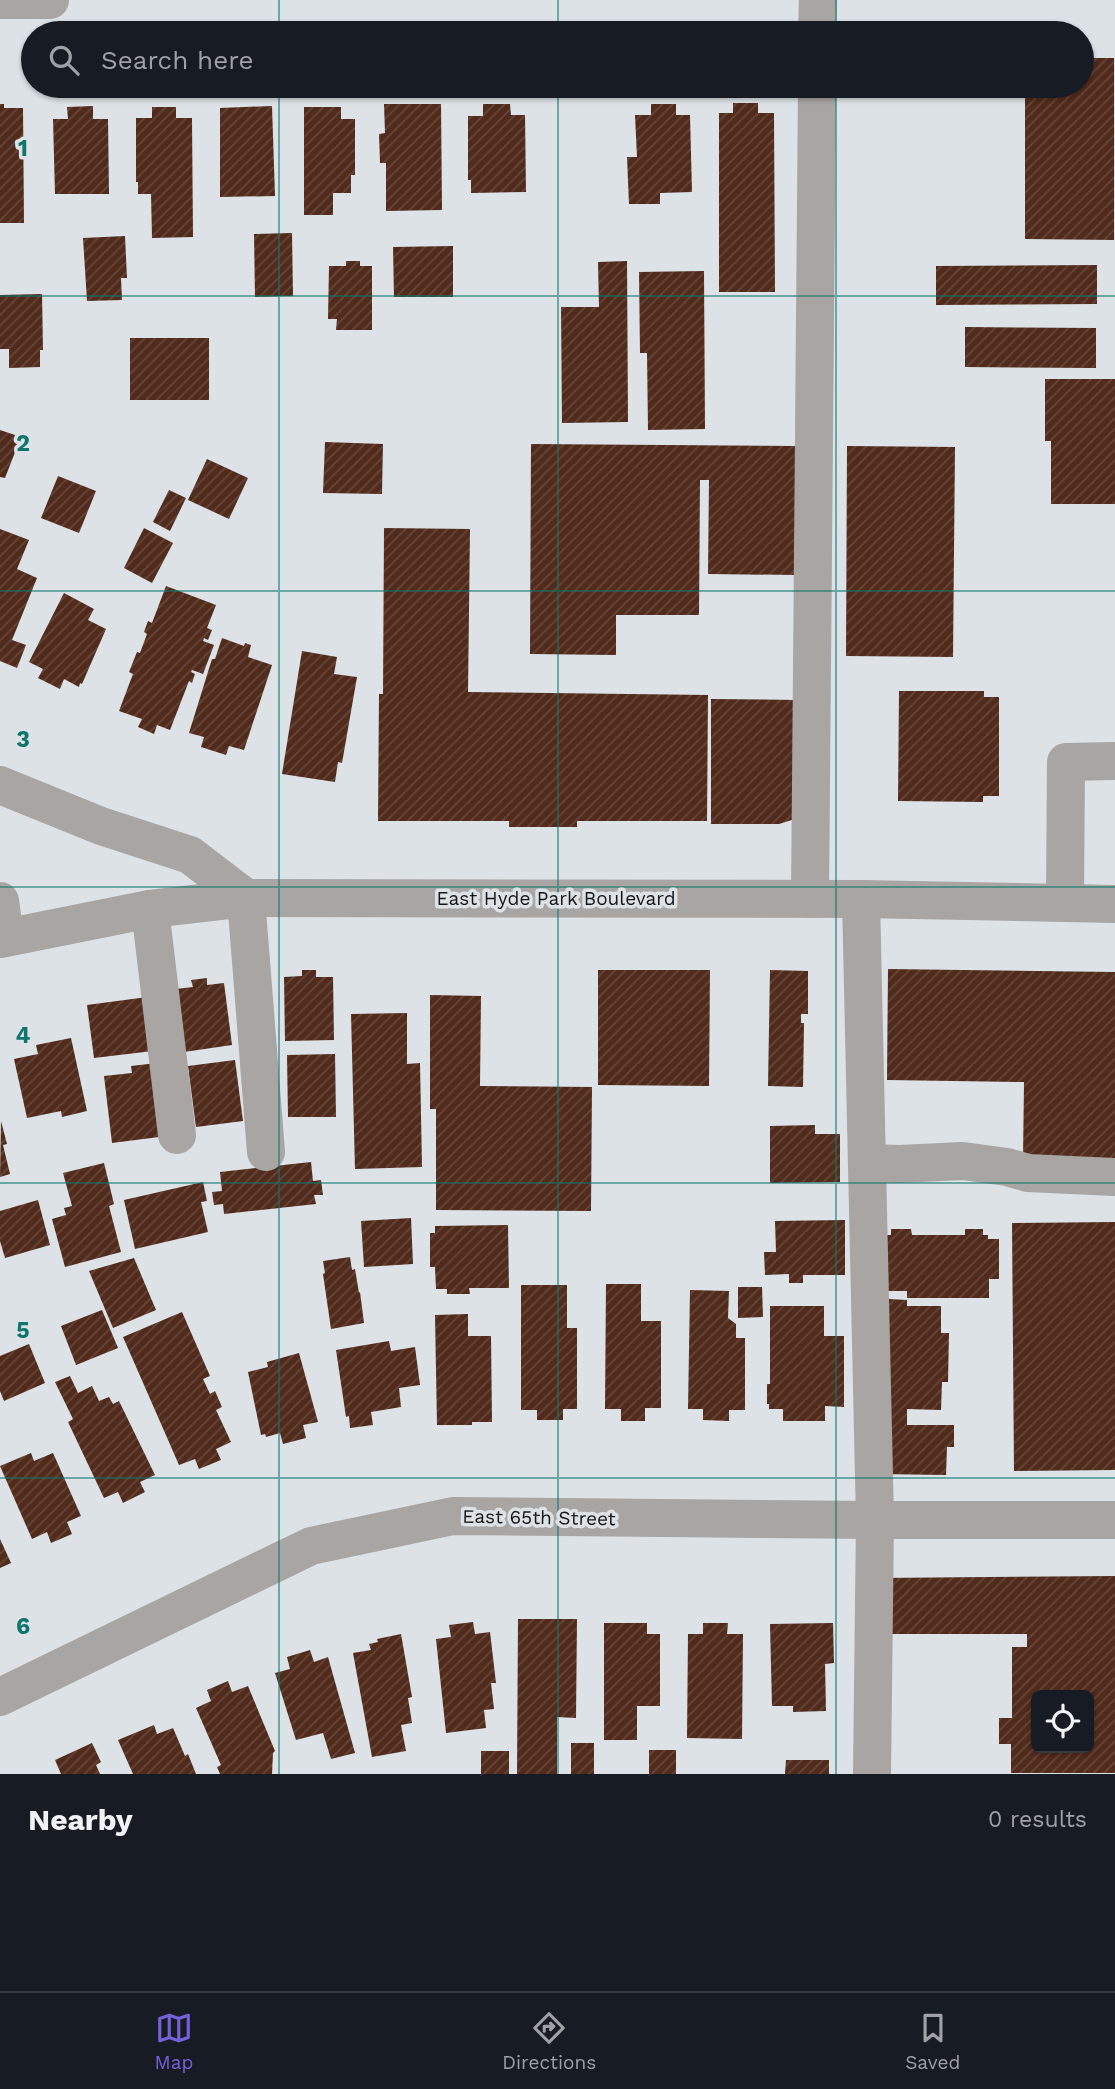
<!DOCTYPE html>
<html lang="en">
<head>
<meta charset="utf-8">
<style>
  body { margin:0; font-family:"Work Sans",sans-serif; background:#20242c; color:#f1f3f6 }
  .controls { position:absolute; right:21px; bottom:21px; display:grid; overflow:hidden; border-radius:10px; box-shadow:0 2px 5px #0004 }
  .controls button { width:63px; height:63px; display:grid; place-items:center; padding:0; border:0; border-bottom:2px solid #363941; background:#171b24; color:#f1f3f6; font:35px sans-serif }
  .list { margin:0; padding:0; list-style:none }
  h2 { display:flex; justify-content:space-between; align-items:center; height:91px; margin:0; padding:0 28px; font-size:30px }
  h2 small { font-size:23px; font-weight:400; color:#9ea1a6 }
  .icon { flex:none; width:38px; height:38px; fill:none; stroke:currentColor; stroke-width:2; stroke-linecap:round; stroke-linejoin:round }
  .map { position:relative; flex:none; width:1115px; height:1774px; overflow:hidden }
  .search { position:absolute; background:#171b24; box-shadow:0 2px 5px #0004; left:21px; right:21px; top:21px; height:77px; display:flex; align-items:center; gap:18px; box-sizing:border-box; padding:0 24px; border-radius:38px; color:#9ea1a6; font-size:26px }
  .sheet { height:217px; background:#171b24 }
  nav { display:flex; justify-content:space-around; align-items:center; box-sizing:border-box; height:98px; border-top:2px solid #363941; background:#171b24; font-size:19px; color:#9ea1a6 }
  nav a { display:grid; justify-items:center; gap:4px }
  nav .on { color:#7661db }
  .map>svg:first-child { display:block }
</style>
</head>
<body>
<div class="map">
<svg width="1115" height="1774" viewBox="0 0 1115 1774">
  <defs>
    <pattern id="building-hatch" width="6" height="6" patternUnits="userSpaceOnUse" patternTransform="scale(1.75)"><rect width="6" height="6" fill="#512b1b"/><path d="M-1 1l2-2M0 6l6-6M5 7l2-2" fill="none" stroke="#66473b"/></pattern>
  </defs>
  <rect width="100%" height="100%" fill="#dce2e6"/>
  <g fill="url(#building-hatch)" fill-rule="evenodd">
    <polygon points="1082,58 1114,58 1114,240 1025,239 1025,86 1082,86"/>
    <polygon points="733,103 758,103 758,113 774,113 775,292 719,292 719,113 733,113"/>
    <polygon points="0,104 4,104 4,108 23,108 24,223 0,223"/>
    <polygon points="384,104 441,104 442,210 386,211 386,163 380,163 379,134 385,133"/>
    <polygon points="483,104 510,104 511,115 525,115 526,192 471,193 471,180 468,180 468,116 483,116"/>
    <polygon points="651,104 676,104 676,115 690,115 692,192 660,193 660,204 629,204 627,157 637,157 635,115 651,115"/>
    <polygon points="93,106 93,119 108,119 109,194 55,194 53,119 68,119 67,107"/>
    <polygon points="272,106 275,196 220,197 220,108"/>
    <polygon points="152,107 176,107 176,118 192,118 193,237 152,238 151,194 138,194 138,182 136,182 136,118 152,118"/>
    <polygon points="304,107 341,107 341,119 355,119 355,175 351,175 351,193 333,193 333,215 304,215"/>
    <polygon points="292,233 293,296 255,297 254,234"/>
    <polygon points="125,236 127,278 121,278 122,300 87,301 83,238"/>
    <polygon points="453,246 453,297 394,297 393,247"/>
    <polygon points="346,261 360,261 360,266 372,266 372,330 336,330 337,319 328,319 329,266 346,266"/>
    <polygon points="627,261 628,422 562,423 561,307 599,307 598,262"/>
    <polygon points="1097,265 1097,304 936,305 936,266"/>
    <polygon points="704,271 705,429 648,430 647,353 640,353 639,272"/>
    <polygon points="42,294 43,350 40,350 40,367 9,368 9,349 0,349 0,295"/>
    <polygon points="965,327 1096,328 1096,368 965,367"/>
    <rect x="130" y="338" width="79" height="62"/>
    <polygon points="1045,379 1115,379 1115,504 1051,504 1051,441 1045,441"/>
    <polygon points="0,430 21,437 5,478 0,477"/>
    <polygon points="325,442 383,444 382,494 323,493"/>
    <polygon points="531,444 796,446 795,575 708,574 709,480 700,480 699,615 616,615 616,655 530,654"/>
    <polygon points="847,446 955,447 953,657 846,656"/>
    <polygon points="207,459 248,478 229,519 188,500"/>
    <polygon points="58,476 96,491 79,533 41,518"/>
    <polygon points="169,490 186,498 170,531 153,522"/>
    <polygon points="144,528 173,543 152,583 124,568"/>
    <polygon points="384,528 470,529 468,692 708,695 707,821 577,821 577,827 509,827 509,821 378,821 379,694 383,694"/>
    <polygon points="0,529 29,540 17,569 37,578 12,640 26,645 17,668 0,661"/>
    <polygon points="166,586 216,605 207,628 212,630 208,640 204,638 203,641 214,645 203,674 192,670 191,672 195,674 192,683 189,681 170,730 157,725 154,734 138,727 142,719 119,711 133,674 129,672 137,652 140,653 147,634 144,632 148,621 152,623"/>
    <polygon points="64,593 94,609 88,620 106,629 82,684 80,683 79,687 64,679 60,689 38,678 43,669 29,662"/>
    <polygon points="222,638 244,646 245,643 251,645 248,657 272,665 244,750 229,746 226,755 201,747 204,737 189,733 212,659 215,659"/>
    <polygon points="302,651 337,657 334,674 357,677 342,763 338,762 335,782 282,774"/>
    <polygon points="899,691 984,691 984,697 999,697 999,796 983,796 983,802 898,801"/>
    <polygon points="711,699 796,700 795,819 779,824 711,824"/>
    <polygon points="888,969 1115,972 1115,1159 1023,1158 1024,1082 887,1080"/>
    <polygon points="302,970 316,970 316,977 333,977 334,1040 285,1041 284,977 302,976"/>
    <polygon points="598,970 710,970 709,1086 598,1085"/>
    <polygon points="770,970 808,971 808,1014 801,1014 801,1023 804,1023 803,1087 768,1086"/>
    <polygon points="207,978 207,985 224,983 232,1045 184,1052 176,989 193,987 191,980"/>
    <polygon points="430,995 481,996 480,1086 592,1087 591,1211 436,1210 436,1109 430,1109"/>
    <polygon points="155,996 161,1050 94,1058 87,1005"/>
    <polygon points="407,1013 407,1064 420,1063 422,1167 355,1169 351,1014"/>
    <polygon points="71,1038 87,1111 62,1117 61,1111 27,1118 14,1059 38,1054 36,1045"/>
    <polygon points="335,1054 336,1117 288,1117 287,1055"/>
    <polygon points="235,1060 243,1121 196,1127 188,1066"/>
    <polygon points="157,1063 167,1136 112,1143 104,1076 132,1073 131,1066"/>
    <polygon points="1,1121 7,1144 3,1145 10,1174 0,1177"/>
    <polygon points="815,1125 815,1134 840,1134 840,1182 770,1183 770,1126"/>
    <polygon points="311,1162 313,1181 321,1180 323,1195 314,1195 316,1204 224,1214 223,1204 214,1205 212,1192 222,1191 220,1172"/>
    <polygon points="104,1163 114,1204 109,1206 121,1252 65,1267 52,1219 66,1215 64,1208 72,1206 63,1173"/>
    <polygon points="203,1182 207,1201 201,1202 208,1232 135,1249 124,1200"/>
    <polygon points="38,1200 50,1245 5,1258 0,1241 0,1211"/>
    <polygon points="411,1218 413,1264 364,1267 361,1221"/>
    <polygon points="845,1220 845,1275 803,1275 803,1283 789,1283 789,1274 765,1275 764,1252 776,1252 775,1221"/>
    <polygon points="1115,1222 1115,1470 1014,1471 1012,1223"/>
    <polygon points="508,1225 509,1288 469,1288 470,1294 447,1294 447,1289 436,1289 435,1267 430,1267 430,1233 435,1233 435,1226"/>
    <polygon points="891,1229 911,1229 912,1235 965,1235 965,1229 983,1229 983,1235 988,1235 988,1239 999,1239 999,1279 989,1279 989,1298 907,1298 907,1291 884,1291 883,1235 891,1235"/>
    <polygon points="350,1257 352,1270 355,1269 359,1293 360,1292 364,1323 331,1329 323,1274 325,1273 323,1261"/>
    <polygon points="134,1258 156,1310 113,1328 89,1271"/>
    <polygon points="606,1284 641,1284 641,1321 661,1321 661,1408 645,1408 645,1421 621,1421 621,1409 605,1409"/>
    <polygon points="521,1285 567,1285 567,1328 577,1328 577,1409 563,1409 563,1420 537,1420 537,1410 521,1410"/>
    <polygon points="738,1287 762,1287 763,1317 738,1318"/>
    <polygon points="690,1290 729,1291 728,1318 736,1324 736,1338 745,1338 745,1410 729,1410 729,1421 703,1420 703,1409 688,1409"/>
    <polygon points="889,1299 907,1300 907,1306 941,1306 941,1333 949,1333 948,1382 942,1382 941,1410 907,1409 907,1425 954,1425 954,1447 947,1447 946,1475 876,1474"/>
    <polygon points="770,1306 824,1306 824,1336 844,1336 844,1407 825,1406 825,1421 783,1421 783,1409 769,1409 769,1404 767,1404 767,1384 770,1384"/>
    <polygon points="102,1310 118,1348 76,1365 61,1326"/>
    <polygon points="182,1312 210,1376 203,1379 210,1394 215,1391 222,1407 216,1410 231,1442 216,1449 221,1460 199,1469 195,1459 179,1465 123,1337"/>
    <polygon points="468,1314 468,1336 491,1336 492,1422 472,1422 472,1425 437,1425 435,1315"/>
    <polygon points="389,1341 391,1351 415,1347 420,1385 399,1388 401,1407 371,1412 373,1425 350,1428 349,1416 346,1417 336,1350"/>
    <polygon points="29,1344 45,1383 4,1401 0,1391 0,1356"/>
    <polygon points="299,1353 318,1422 303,1425 306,1438 283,1444 280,1433 266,1437 265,1434 261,1435 248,1372 268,1367 267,1362"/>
    <polygon points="70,1376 78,1393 92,1386 99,1401 109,1397 113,1404 119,1401 155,1475 140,1482 145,1492 123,1503 118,1492 104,1498 68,1422 73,1419 55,1382"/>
    <polygon points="31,1453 34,1461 53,1453 81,1516 67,1522 72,1534 51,1543 47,1532 32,1539 0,1466"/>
    <polygon points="0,1539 11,1563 0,1568"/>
    <path d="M1115,1576V1773H1011V1744H999V1718H1012V1647H1027V1634H876V1578ZM1036,1695H1089V1748H1036Z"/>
    <polygon points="518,1619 577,1619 576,1718 557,1717 557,1774 517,1774"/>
    <polygon points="473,1622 475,1634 490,1632 496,1683 491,1683 494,1709 484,1710 486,1728 446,1733 436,1639 451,1637 449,1625"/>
    <polygon points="604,1623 647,1623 647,1634 660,1634 660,1706 637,1706 637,1740 604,1740"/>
    <polygon points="703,1623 728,1623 727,1634 743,1634 742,1739 687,1738 688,1634 703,1634"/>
    <polygon points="833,1623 834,1663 825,1664 826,1711 793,1712 793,1706 772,1706 770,1624"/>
    <polygon points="401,1634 412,1697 408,1698 412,1723 401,1725 406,1751 372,1757 353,1653 371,1650 369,1644 378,1642 377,1639"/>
    <polygon points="310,1650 314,1662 328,1657 355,1753 331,1759 323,1733 296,1740 275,1673 290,1669 287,1657"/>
    <polygon points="228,1681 232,1692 248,1686 275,1751 273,1753 272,1774 220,1774 217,1767 221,1765 196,1708 211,1701 207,1690"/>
    <polygon points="154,1725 157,1734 173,1728 185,1756 188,1754 196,1774 133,1774 118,1740"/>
    <polygon points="92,1743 101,1762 96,1765 100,1774 61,1774 55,1760"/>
    <rect x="571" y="1743" width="23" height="31"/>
    <rect x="649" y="1750" width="27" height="24"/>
    <rect x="481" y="1751" width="28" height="23"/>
    <polygon points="786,1760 829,1760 829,1774 785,1774"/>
  </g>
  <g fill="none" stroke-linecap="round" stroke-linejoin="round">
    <g stroke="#a8a5a3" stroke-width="38">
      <polyline points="0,0 50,0"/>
      <polyline points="817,33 818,0"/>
      <polyline points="0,785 101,826 190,855 246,898"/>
      <polyline points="246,898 266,1152"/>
      <polyline points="810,899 817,86"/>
      <polyline points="861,899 875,1520 872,1774"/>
      <polyline points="0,901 5,937"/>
      <polyline points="1065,902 1066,762 1115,761"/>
      <polyline points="150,909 177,1135"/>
      <polyline points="0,939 150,909 246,898 861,899 1115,904"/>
      <polyline points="867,1163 899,1164 963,1161 1007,1167 1028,1173 1115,1177"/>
      <polyline points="0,1697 311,1546 453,1516 875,1520 1115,1520"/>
    </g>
  </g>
  <path fill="none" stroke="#0f766e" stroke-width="2" stroke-opacity="0.55" d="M279,0V33M558,0V33M836,0V33M279,86V1774M558,86V1774M836,86V1774M0,296H1115M0,591H1115M0,887H1115M0,1183H1115M0,1478H1115"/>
  <g text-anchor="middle" stroke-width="7" stroke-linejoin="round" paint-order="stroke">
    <g font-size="19" fill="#141618" stroke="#dce2e6">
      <text x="556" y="905">East Hyde Park Boulevard</text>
      <text transform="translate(539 1517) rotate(1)" y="7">East 65th Street</text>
    </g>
  </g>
  <g font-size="23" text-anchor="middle" font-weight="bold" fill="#0f766e" stroke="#dce2e6" stroke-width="7" stroke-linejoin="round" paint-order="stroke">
    <text x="23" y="156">1</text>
    <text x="23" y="451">2</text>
    <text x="23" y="747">3</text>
    <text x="23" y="1043">4</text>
    <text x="23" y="1338">5</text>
    <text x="23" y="1634">6</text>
  </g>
</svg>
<div class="controls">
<button><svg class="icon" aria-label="locate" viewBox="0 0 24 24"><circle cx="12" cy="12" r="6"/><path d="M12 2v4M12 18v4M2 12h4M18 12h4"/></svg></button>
</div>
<div class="search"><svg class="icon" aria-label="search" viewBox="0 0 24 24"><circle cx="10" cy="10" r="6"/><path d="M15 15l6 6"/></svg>Search here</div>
</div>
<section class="sheet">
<h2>Nearby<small>0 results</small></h2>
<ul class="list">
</ul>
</section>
<nav>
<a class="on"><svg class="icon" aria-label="map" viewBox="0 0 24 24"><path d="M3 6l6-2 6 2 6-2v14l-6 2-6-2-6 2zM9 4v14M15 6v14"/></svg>Map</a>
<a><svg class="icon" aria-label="directions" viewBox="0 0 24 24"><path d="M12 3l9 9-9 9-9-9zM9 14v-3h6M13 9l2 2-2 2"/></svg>Directions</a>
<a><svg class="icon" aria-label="saved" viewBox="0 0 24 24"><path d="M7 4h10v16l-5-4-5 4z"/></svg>Saved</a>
</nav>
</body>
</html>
